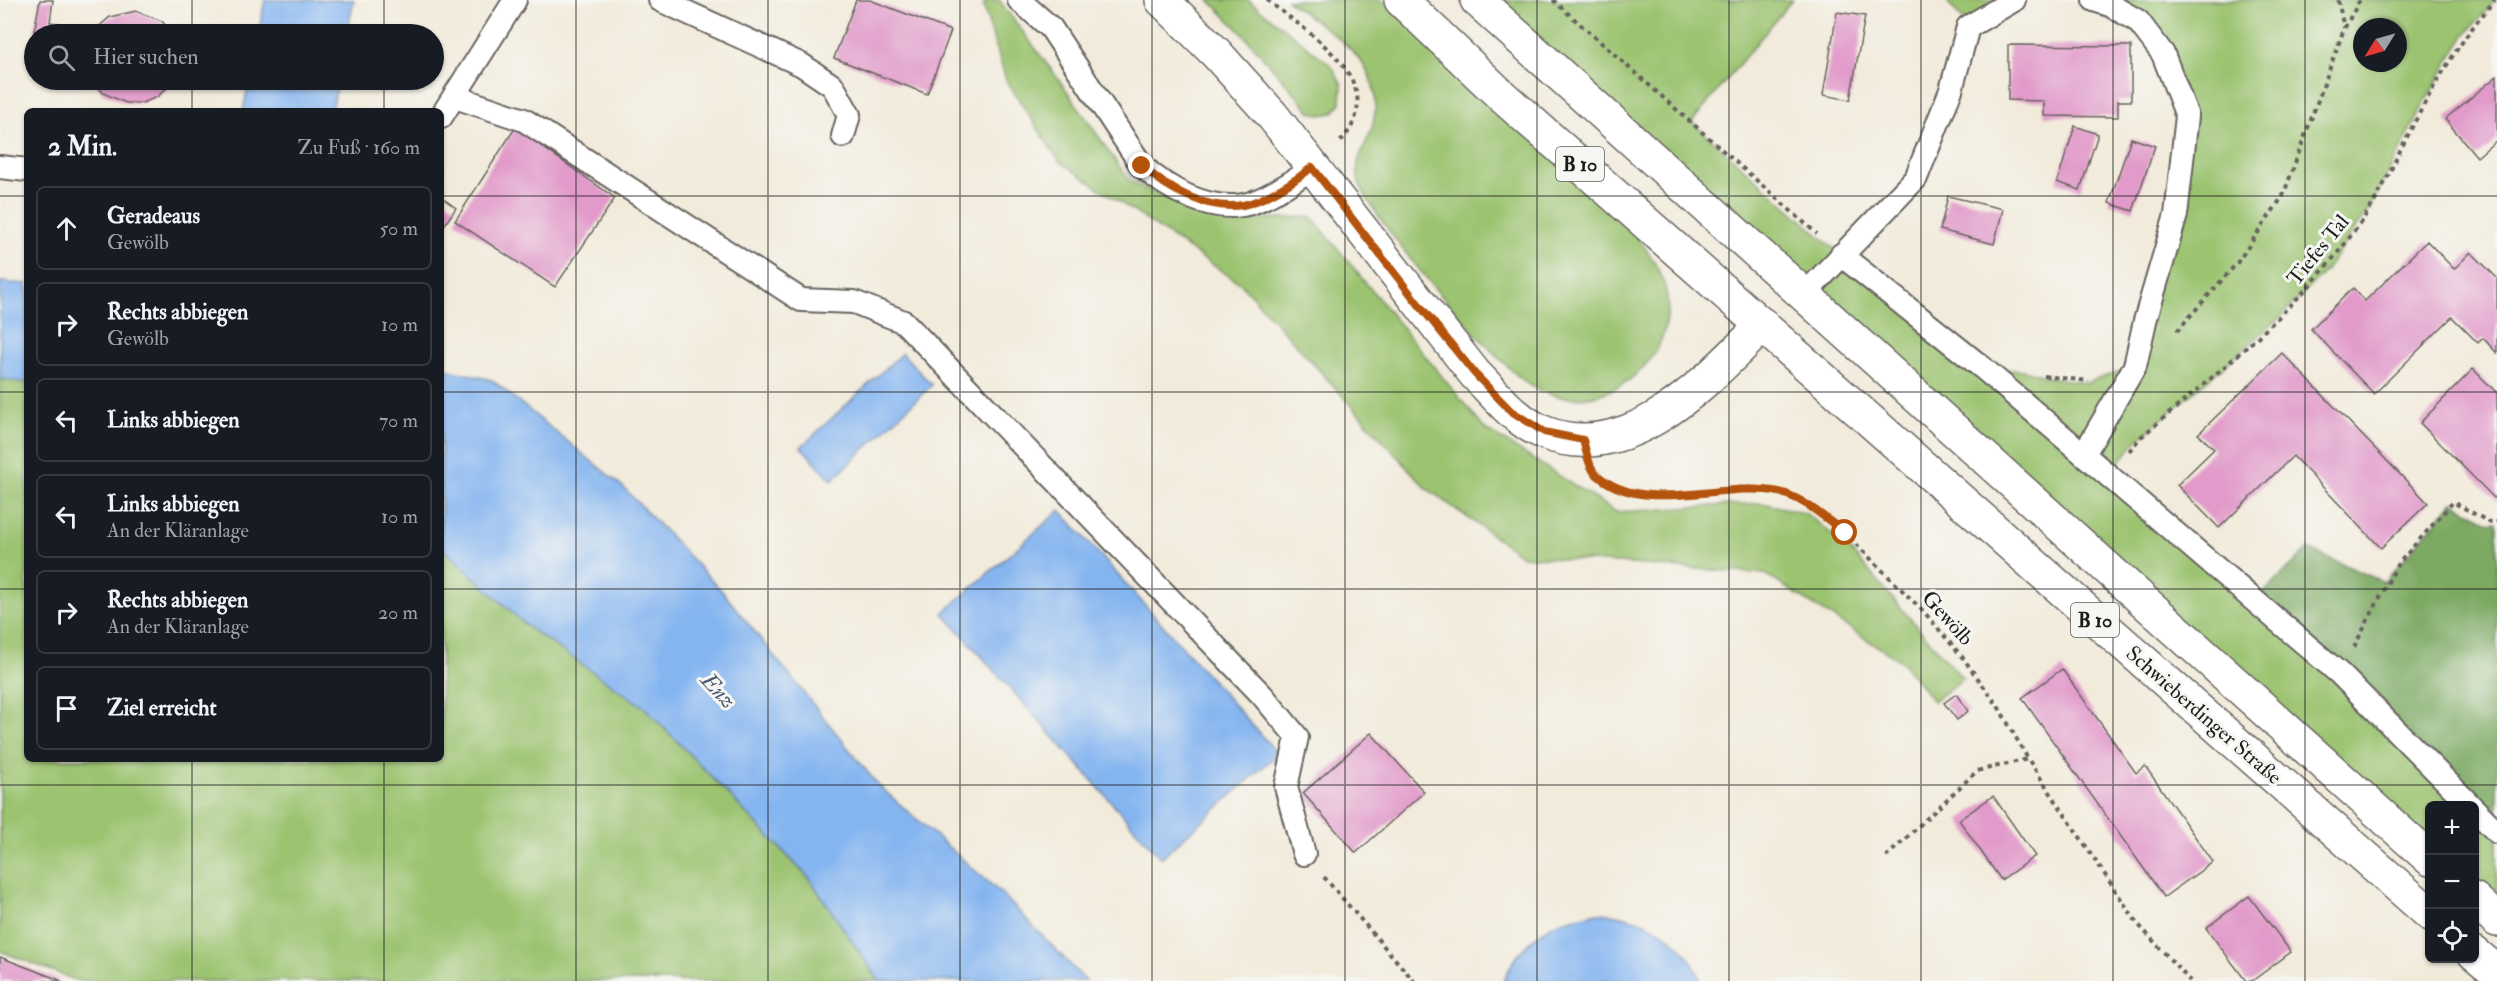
<!DOCTYPE html>
<html lang="de">
<head>
<meta charset="utf-8">
<style>
  body { margin:0; font-family:"IM FELL Double Pica",serif; background:#20242c; color:#f1f3f6 }
  .controls { position:absolute; right:18px; bottom:18px; display:grid; overflow:hidden; border-radius:9px; box-shadow:0 2px 4px #0004 }
  .controls button { width:54px; height:54px; display:grid; place-items:center; padding:0; border:0; border-bottom:2px solid #363941; background:#171b24; color:#f1f3f6; font:30px sans-serif }
  .compass { position:absolute; left:2353px; top:18px; width:54px; height:54px; border-radius:50%; background:#171b24; box-shadow:0 2px 4px #0004; rotate:233deg }
  .stop { position:absolute; width:18px; height:18px; margin:-14px; border:4px solid #b45309; border-radius:50%; background:#fff }
  .stop.end { background:#b45309; border-color:#fff; box-shadow:0 2px 6px #0008 }
  .list { margin:0; padding:0; list-style:none }
  h2 { display:flex; justify-content:space-between; align-items:center; height:78px; margin:0; padding:0 24px; font-size:26px }
  h2 small { font-size:20px; font-weight:400; color:#9ea1a6 }
  .list li { display:grid; grid-template-columns:39px 1fr auto; gap:18px; align-items:center; box-sizing:border-box; height:84px; margin:0 12px 12px; padding:0 12px; border:2px solid #363941; border-radius:9px }
  .list b { display:block; font-size:22px; white-space:nowrap }
  .list p { margin:0; font-size:20px; white-space:nowrap; color:#9ea1a6 }
  .list em { font-size:20px; font-style:normal; color:#9ea1a6 }
  .icon { flex:none; width:33px; height:33px; fill:none; stroke:currentColor; stroke-width:2; stroke-linecap:round; stroke-linejoin:round }
  .map { position:relative; flex:none; width:2497px; height:981px; overflow:hidden }
  .search { position:absolute; background:#171b24; box-shadow:0 2px 4px #0004; left:24px; top:24px; width:420px; height:66px; display:flex; align-items:center; gap:15px; box-sizing:border-box; padding:0 21px; border-radius:33px; color:#9ea1a6; font-size:22px }
  .panel { position:absolute; background:#171b24; box-shadow:0 2px 4px #0004; left:24px; top:108px; width:420px; height:654px; border-radius:9px }
  .map>svg:first-child { display:block }
</style>
</head>
<body>
<div class="map">
<svg width="2497" height="981" viewBox="0 0 2497 981">
  <rect width="100%" height="100%" fill="#f6f6f2"/>
  <filter id="ink" filterUnits="userSpaceOnUse"><feTurbulence type="fractalNoise" baseFrequency=".0167" numOctaves="2"/><feDisplacementMap in="SourceGraphic" scale="12" xChannelSelector="R" yChannelSelector="G"/><feConvolveMatrix kernelMatrix="1 2 1 2 8 2 1 2 1" color-interpolation-filters="sRGB"/></filter>
  <filter id="wash" filterUnits="userSpaceOnUse"><feTurbulence type="fractalNoise" baseFrequency=".008" numOctaves="4" result="noise"/><feDisplacementMap in="SourceGraphic" scale="24" xChannelSelector="R" yChannelSelector="G"/><feGaussianBlur stdDeviation="1.35" result="paint"/><feColorMatrix in="noise" values="0 0 0 0 0 0 0 0 0 0 0 0 0 0 0 0 0 1.4 0 .05"/><feComposite in="paint" operator="in"/></filter>
  <g filter="url(#wash)">
    <rect width="100%" height="100%" fill="#f2ebdb"/>
    <g fill="#9bc36f" stroke="#5c7046" stroke-width="1.5" fill-rule="evenodd">
      <polygon points="988,0 999,0 1065,88 1130,182 1216,220 1312,217 1484,428 1616,512 1762,503 1805,513 1846,545 1963,679 1933,701 1902,662 1765,574 1522,556 1426,488 1241,284 1059,161 1006,80 983,5"/>
      <polygon points="1209,0 1248,0 1332,66 1342,85 1341,103 1333,113 1320,115 1311,112 1243,34"/>
      <path d="M1287,0H1382L1621,217C1642,243 1668,273 1668,308C1666,375 1589,422 1530,385C1497,365 1365,214 1358,178C1354,157 1367,146 1372,127C1391,61 1330,34 1287,0Z"/>
      <path d="M1477,0H1792L1692,122L1841,255L1984,369L2023,370L2049,377L2086,383L2135,366L2187,116L2163,54L2094,0H2495L2464,36L2425,102L2370,208L2326,270L2279,319L2141,437L2108,474L2471,805L2430,806L2429,859ZM2362,27H2398V63H2362Z"/>
      <polygon points="1946,0 2014,0 1968,27"/>
      <polygon points="0,379 27,383 27,759 441,759 441,547 528,627 645,708 809,878 879,981 78,981 0,951"/>
      <polygon points="2474,809 2497,832 2497,920 2475,899"/>
    </g>
    <polygon fill="#7ca962" stroke="#4c623f" stroke-width="1.5" points="2453,502 2491,523 2497,522 2497,825 2255,601 2308,549 2384,582"/>
    <g fill="#85b5f0" stroke="#506886" stroke-width="1.5">
      <polygon points="265,0 354,0 347,34 258,34"/>
      <polygon points="249,80 338,80 332,111 243,111"/>
      <polygon points="0,282 27,284 27,383 0,379"/>
      <polygon points="902,353 932,385 832,480 801,447"/>
      <polygon points="441,368 492,380 622,486 722,591 878,785 1003,895 1086,981 879,981 809,878 645,708 528,627 441,547"/>
      <polygon points="1060,510 1278,754 1161,858 943,613"/>
      <path d="M1594,913C1641,914 1684,935 1701,981H1504C1511,958 1535,933 1557,923C1568,918 1582,916 1594,913Z"/>
    </g>
    <g id="blocks">
      <g fill="#e19ac9">
        <polygon points="40,0 53,0 50,22 96,29 110,17 136,11 162,21 172,34 55,34 34,31"/>
        <polygon points="856,0 870,0 951,31 927,94 834,58"/>
        <polygon points="1837,12 1865,16 1850,100 1823,95"/>
        <polygon points="2008,45 2131,46 2131,101 2118,101 2118,117 2044,116 2044,101 2008,100"/>
        <polygon points="2497,76 2497,140 2477,157 2445,119"/>
        <polygon points="93,80 172,80 168,87 157,97 142,103 126,103 103,93"/>
        <polygon points="2075,126 2098,134 2080,190 2057,182"/>
        <polygon points="515,128 615,198 555,287 455,221"/>
        <polygon points="2131,138 2155,146 2133,211 2109,203"/>
        <polygon points="1948,196 2003,209 1994,244 1940,230"/>
        <polygon points="441,197 456,208 441,230"/>
        <polygon points="2427,241 2454,269 2471,252 2497,278 2497,353 2483,338 2478,343 2452,317 2374,394 2311,329 2353,288 2365,301"/>
        <polygon points="2282,353 2428,503 2381,548 2293,456 2219,528 2177,485 2214,449 2198,434"/>
        <polygon points="2473,369 2497,393 2497,501 2420,423"/>
        <polygon points="2062,669 2136,773 2145,766 2213,862 2164,897 2022,698"/>
        <polygon points="1956,694 1968,711 1957,720 1944,703"/>
        <polygon points="1371,733 1424,792 1356,853 1303,793"/>
        <polygon points="1993,796 2035,856 2001,880 1959,820"/>
        <polygon points="2249,896 2291,952 2252,981 2246,981 2206,928"/>
        <polygon points="0,957 62,981 0,981"/>
      </g>
    </g>
  </g>
  <g filter="url(#ink)">
    <use href="#blocks" fill-opacity="0" stroke="#67645f" stroke-width="1.5"/>
    <g fill="none" stroke-linecap="round" stroke-linejoin="round">
      <defs>
        <g id="service">
          <polyline points="660,0 802,65 833,86 849,115 843,136"/>
          <path d="M1019,0L1051,28L1142,166C1167,189 1207,211 1243,205C1262,202 1297,180 1312,167"/>
          <polyline points="455,97 524,120 801,300 854,302 904,322 1262,695 1297,737 1286,787 1304,854"/>
          <polyline points="441,117 515,0"/>
          <polyline points="0,167 27,170"/>
          <polyline points="1841,255 1984,369 2340,674 2471,806"/>
          <polyline points="1803,296 1916,178 1951,90 1968,27 2014,0"/>
          <polyline points="2084,454 2135,366 2145,321 2176,215 2187,116 2163,54 2138,21 2110,5 2094,0"/>
          <polyline points="2474,809 2497,832"/>
        </g>
        <path id="tertiary" d="M1162,0L1216,53L1272,115L1475,374C1496,395 1516,422 1545,433C1631,466 1708,379 1763,325"/>
        <g id="primary">
          <polyline points="1401,0 1503,97 2430,914"/>
          <polyline points="1477,0 2430,859"/>
          <polyline points="2474,899 2497,920"/>
          <polyline points="2474,953 2497,972"/>
        </g>
      </defs>
      <use href="#service" stroke="#67645f" stroke-width="26"/>
      <use href="#tertiary" stroke="#67645f" stroke-width="36"/>
      <use href="#primary" stroke="#67645f" stroke-width="36"/>
      <g stroke="#67645f" stroke-width="4" stroke-dasharray="4.5 4.5" stroke-linecap="butt">
        <path d="M1267,0C1308,33 1396,84 1339,143"/>
        <polyline points="1553,0 1817,234"/>
        <polyline points="2338,0 2344,28"/>
        <polyline points="2177,331 2237,263 2283,196 2344,29 2360,0"/>
        <polyline points="2044,376 2089,381"/>
        <path d="M2129,451L2141,437C2224,367 2309,301 2369,210C2383,189 2393,164 2405,141C2432,88 2456,45 2495,0"/>
        <polyline points="1599,476 1617,487 1641,495 1669,496 1746,488 1781,493 1814,508 1845,533 1925,613 1963,658 1998,706 2028,759 2137,923 2190,981"/>
        <polyline points="2354,647 2397,565 2453,502 2491,523 2497,522"/>
        <polyline points="1886,857 1977,771 2028,759"/>
        <polyline points="1324,877 1414,981"/>
      </g>
      <use href="#service" stroke="#fff" stroke-width="22"/>
      <use href="#tertiary" stroke="#fff" stroke-width="33"/>
      <use href="#primary" stroke="#fff" stroke-width="33"/>
    </g>
  </g>
  <g fill="none" stroke-linecap="round" stroke-linejoin="round" filter="url(#ink)">
    <path stroke="#b45309" stroke-width="8" d="M1142,166C1167,189 1207,211 1243,205C1262,202 1297,180 1312,167L1416,301L1475,374L1511,411L1544,432L1583,440C1586,450 1589,468 1596,474C1643,517 1722,480 1779,492C1804,498 1825,518 1845,533"/>
  </g>
  <path fill="none" stroke="#1c1c1c" stroke-width="1.5" stroke-opacity="0.55" d="M192,0V34M384,0V34M576,0V981M768,0V981M960,0V981M1152,0V981M1345,0V981M1537,0V981M1729,0V981M1921,0V981M2113,0V981M2305,0V981M192,80V111M384,80V111M0,196H27M441,196H2497M0,392H27M441,392H2497M0,589H27M441,589H2497M192,759V981M384,759V981M0,785H2497"/>
  <g text-anchor="middle" stroke-width="6" stroke-linejoin="round" paint-order="stroke">
    <g fill="#f6f6f2" stroke="#5d5d5c" stroke-width="1.5">
      <rect x="1556" y="147" width="48" height="34" rx="4.5"/>
      <rect x="2071" y="603" width="48" height="34" rx="4.5"/>
    </g>
    <g font-size="20" font-weight="bold" fill="#1c1c1c">
      <text x="1580" y="171">B 10</text>
      <text x="2095" y="627">B 10</text>
    </g>
    <g font-size="21" fill="#1c1c1c" stroke="#f6f6f2">
      <text transform="translate(2318 250) rotate(-51)" y="7">Tiefes Tal</text>
      <text transform="translate(1948 618) rotate(48)" y="7">Gewölb</text>
      <text transform="translate(2204 715) rotate(41)" y="7">Schwieberdinger Straße</text>
    </g>
    <g font-size="22" font-style="italic" fill="#465971" stroke="#f6f6f2">
      <text transform="translate(719 690) rotate(47)" y="8">Enz</text>
    </g>
  </g>
</svg>
<div class="controls">
<button>+</button>
<button>−</button>
<button><svg class="icon" aria-label="locate" viewBox="0 0 24 24"><circle cx="12" cy="12" r="6"/><path d="M12 2v4M12 18v4M2 12h4M18 12h4"/></svg></button>
</div>
<svg class="compass" viewBox="-18 -18 36 36"><path d="M0-13l5 13h-10z" fill="#e53935"/><path d="M0 13l5-13h-10z" fill="#9ea1a6"/></svg>
<div class="stop" style="left:1845px;top:533px"></div>
<div class="stop end" style="left:1142px;top:166px"></div>
<div class="search"><svg class="icon" aria-label="search" viewBox="0 0 24 24"><circle cx="10" cy="10" r="6"/><path d="M15 15l6 6"/></svg>Hier suchen</div>
<section class="panel">
<h2>2 Min.<small>Zu Fuß · 160 m</small></h2>
<ul class="list">
<li><svg class="icon" aria-label="ahead" viewBox="0 0 24 24"><path d="M12 20V5M6 11l6-6 6 6"/></svg><div><b>Geradeaus</b><p>Gewölb</p></div><em>50 m</em></li>
<li><svg class="icon" aria-label="right" viewBox="0 0 24 24"><path d="M7 20v-9h11M14 6l5 5-5 5"/></svg><div><b>Rechts abbiegen</b><p>Gewölb</p></div><em>10 m</em></li>
<li><svg class="icon" aria-label="left" viewBox="0 0 24 24"><path d="M17 20v-9H6M10 6l-5 5 5 5"/></svg><div><b>Links abbiegen</b></div><em>70 m</em></li>
<li><svg class="icon" aria-label="left" viewBox="0 0 24 24"><path d="M17 20v-9H6M10 6l-5 5 5 5"/></svg><div><b>Links abbiegen</b><p>An der Kläranlage</p></div><em>10 m</em></li>
<li><svg class="icon" aria-label="right" viewBox="0 0 24 24"><path d="M7 20v-9h11M14 6l5 5-5 5"/></svg><div><b>Rechts abbiegen</b><p>An der Kläranlage</p></div><em>20 m</em></li>
<li><svg class="icon" aria-label="arrive" viewBox="0 0 24 24"><path d="M6 21V4h12l-3 4 3 4H6"/></svg><div><b>Ziel erreicht</b></div></li>
</ul>
</section>
</div>
</body>
</html>
